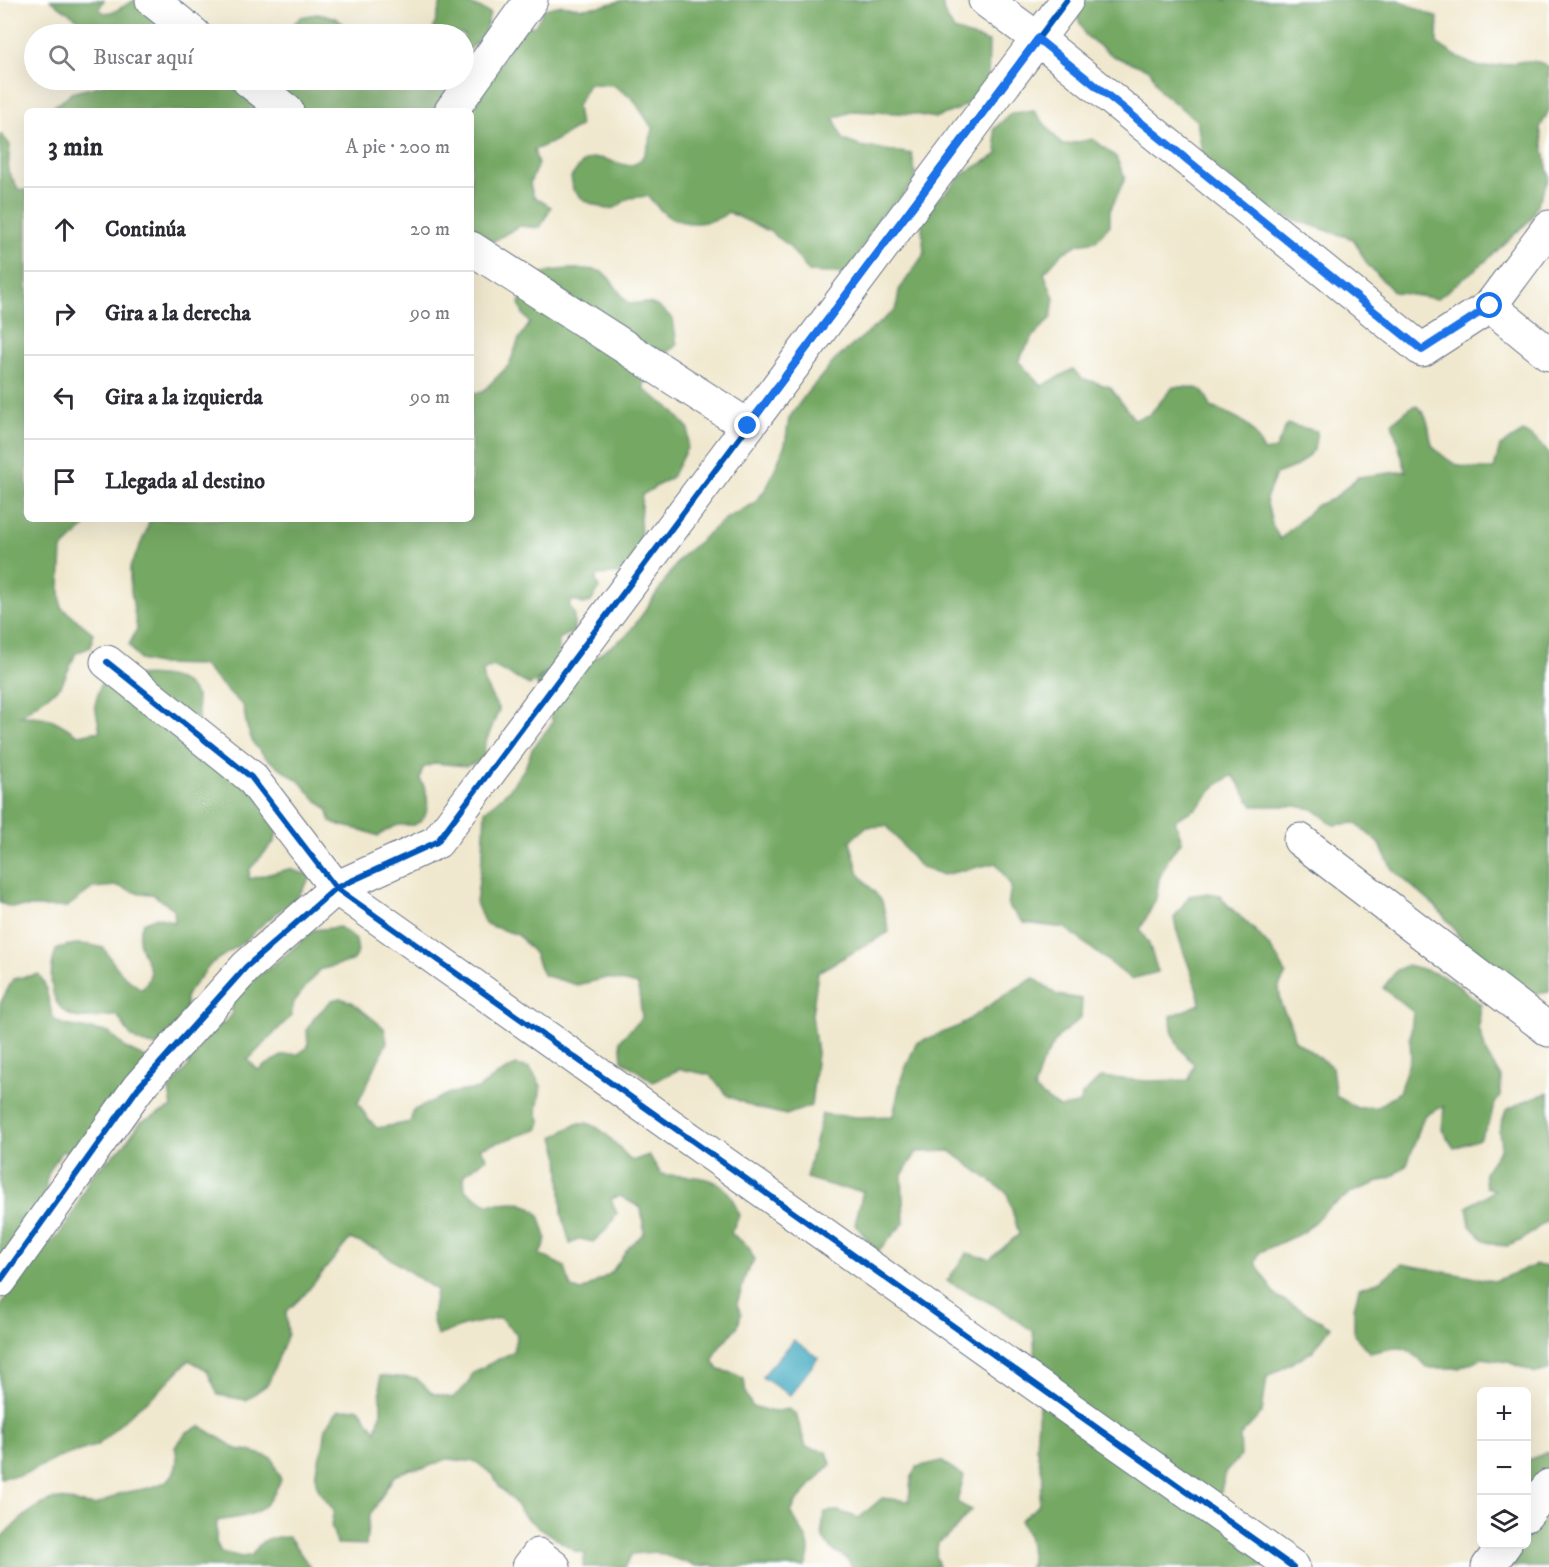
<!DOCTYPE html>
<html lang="es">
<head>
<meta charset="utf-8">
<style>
  body { margin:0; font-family:"IM FELL DW Pica",serif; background:#f7f7f7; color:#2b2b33 }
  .controls { position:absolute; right:18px; bottom:18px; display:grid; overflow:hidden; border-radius:9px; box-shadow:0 6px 24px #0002 }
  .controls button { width:54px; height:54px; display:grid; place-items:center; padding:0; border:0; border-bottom:2px solid #e1e1e2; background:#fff; color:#2b2b33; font:30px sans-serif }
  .stop { position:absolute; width:18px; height:18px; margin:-14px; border:4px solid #1a73e8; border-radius:50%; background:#fff }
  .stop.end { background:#1a73e8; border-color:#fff; box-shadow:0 2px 6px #0008 }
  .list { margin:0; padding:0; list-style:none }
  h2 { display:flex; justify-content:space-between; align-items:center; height:78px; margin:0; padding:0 24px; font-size:26px }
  h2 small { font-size:20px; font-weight:400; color:#7c7c81 }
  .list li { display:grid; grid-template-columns:39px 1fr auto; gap:18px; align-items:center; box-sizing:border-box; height:84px; padding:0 24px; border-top:2px solid #e1e1e2 }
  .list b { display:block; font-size:22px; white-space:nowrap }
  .list em { font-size:20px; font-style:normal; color:#7c7c81 }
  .icon { flex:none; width:33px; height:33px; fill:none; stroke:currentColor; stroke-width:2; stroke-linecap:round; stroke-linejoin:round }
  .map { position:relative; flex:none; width:1549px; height:1567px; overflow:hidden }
  .search { position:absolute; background:#fff; box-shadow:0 6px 24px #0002; left:24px; top:24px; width:450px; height:66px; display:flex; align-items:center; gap:15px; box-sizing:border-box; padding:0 21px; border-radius:33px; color:#7c7c81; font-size:22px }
  .panel { position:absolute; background:#fff; box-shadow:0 6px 24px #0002; left:24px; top:108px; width:450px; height:414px; border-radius:9px }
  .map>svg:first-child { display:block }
</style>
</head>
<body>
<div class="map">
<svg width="1549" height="1567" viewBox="0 0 1549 1567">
  <rect width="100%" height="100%" fill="#fff"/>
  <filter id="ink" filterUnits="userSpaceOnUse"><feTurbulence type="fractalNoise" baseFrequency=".0167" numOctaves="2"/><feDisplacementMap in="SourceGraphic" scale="12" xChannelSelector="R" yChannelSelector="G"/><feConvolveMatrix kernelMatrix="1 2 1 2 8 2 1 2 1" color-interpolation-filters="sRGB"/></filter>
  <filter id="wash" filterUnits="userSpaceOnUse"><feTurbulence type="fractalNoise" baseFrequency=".008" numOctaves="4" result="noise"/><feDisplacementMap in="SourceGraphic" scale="24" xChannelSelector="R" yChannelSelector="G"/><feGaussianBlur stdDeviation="1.35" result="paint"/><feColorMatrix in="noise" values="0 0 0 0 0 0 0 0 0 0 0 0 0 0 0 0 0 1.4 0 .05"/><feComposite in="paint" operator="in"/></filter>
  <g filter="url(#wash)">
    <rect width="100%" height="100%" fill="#f0e8ce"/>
    <g fill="#75a864" stroke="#486c61" stroke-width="1.5">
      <polygon points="50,0 104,0 99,9 105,13 115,11 135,0 170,0 177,34 85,34 87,31 87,25"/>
      <polygon points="444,0 461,0 490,13 485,32 464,56 464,34 432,34 441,2"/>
      <path d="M624,0H942L944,13L954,30L989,42L988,85L959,109L935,118L914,114L854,111L834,118L843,140L860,146L912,154L916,179L902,196L880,216L848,274L809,272L789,246L769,231L728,212C714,225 687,226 669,217C661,212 654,203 648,196L629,198L615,208L606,209L585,201L573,190L571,177C576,171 580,163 587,160C605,150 630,179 643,156C648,149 650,138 653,129L633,99L613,85L588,84L577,106L580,126L551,143L534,150L538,164L530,183L533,196L551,207L540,228L519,226L494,241L471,238V111L522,27L535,26L544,9L562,5L582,8L601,6Z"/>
      <path d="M1083,0H1398L1438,18L1437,43C1448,51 1470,66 1483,67C1504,68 1530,53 1549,67V110L1540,128L1549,178L1531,219L1487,260L1437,299L1394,292L1367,264L1353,239L1277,214L1203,159L1197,121L1160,91L1150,70L1113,56L1085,35L1075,11Z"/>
      <path d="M317,14C334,16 342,18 348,34H283L301,17Z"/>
      <path d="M118,80H332L334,83L350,80H441L452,84L439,111H47C55,104 66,101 71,93C80,90 114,83 118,80Z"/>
      <path d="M1034,111L1062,145L1093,139L1116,157L1125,178L1110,211V225L1096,241L1078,244L1061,254L1044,273L1054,298L1051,318L1032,338L1018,361L1042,386L1073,369L1081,378L1110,387L1134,419L1149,415L1173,387C1195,387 1203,384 1211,407C1237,416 1254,423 1263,451L1276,449L1287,424L1317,431L1314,450L1297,466L1276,474L1266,499L1272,524L1280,539L1317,505L1333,499L1358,477L1406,471L1392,423L1410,408L1416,405C1431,419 1427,426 1432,444C1433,448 1437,451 1441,454C1457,469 1472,469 1494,469L1500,446L1523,432L1537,440L1549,454V992L1521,996L1471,954L1452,926L1436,907L1392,869L1379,843L1355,823L1334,825L1313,809L1296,806H1253L1233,775L1215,786L1198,807L1175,820L1182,841L1171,854L1159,879L1156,899L1140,930L1149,944L1158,972L1131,979L1065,928L1024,923L1008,906L1011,886L996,863L943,875L919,866L887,826L866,827L850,841L859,874L882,901L889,932L818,972L812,1015L817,1053L811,1106L786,1115L753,1107L728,1096L710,1075L680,1069L653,1082L622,1060L620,1040L642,1018L638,985L607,978L577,985L543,975L534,953L518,935L485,924L476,903L483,850L485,811L508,791L525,768L532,749L553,722L536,683L547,671L530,685L493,666L483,671L485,684L499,710L485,744L483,760L466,766L435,763L423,768L420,779C429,793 433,817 414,825C410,826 404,824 399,825C392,826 385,832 378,836C362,829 347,828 331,822L327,809L313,797L300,782L266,758L253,743L247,727L243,706L202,665L157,664L140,660L129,645L137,629L130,585V567L146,532L150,519H471V393L482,392L509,365L519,339L530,323L523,314L519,303C531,272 544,270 574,269C583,269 593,268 602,272C612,277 620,296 629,304C652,301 656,303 673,319L677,345C660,357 648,369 643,389L669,407L689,429L687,448L672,477L642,495L640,519L641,537L638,552L627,573L597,575L596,580L599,588L591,602L583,604L573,600L569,605L574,613V631L559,639L558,663L594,658L627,635L644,612L681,557L725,519L755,503L767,487L776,466L785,444L789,418L806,394L836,359L896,309L899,290L924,254L921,213L946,192L963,174L998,154L994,129L1011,113Z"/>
      <path d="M0,135H2L10,145L8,171L19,190H27V519H93L62,549L60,588L61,607L93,633L91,647L76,653L61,686L20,716C49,715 55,720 78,735L100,731L95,705L101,683C124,675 181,667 195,694C199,702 198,713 198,722L282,818L274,842L250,869L249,879L289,869L312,876L298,896L263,924L245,941L211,964L186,995V1014L157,1046C134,1045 128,1035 118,1016C103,1015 83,1022 70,1015C47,1003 49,971 56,950C74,941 85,944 104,948C113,964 125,980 142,989C160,970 142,961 139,941C138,935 141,929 143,923L157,917L175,922L174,909L152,894L137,893L118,886L93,888L67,907H11L0,903Z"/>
      <path d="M1208,893L1220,895C1227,907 1232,909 1242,918C1260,935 1276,951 1286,974L1279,987L1281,1005L1291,1025L1294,1039L1332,1067L1336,1096L1357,1108L1377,1107L1399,1092L1411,1056L1410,1040L1413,1012L1383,988L1397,970L1407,965C1445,974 1452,979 1481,1005L1479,1028L1487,1055L1501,1077L1500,1097L1494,1105L1490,1121L1480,1139L1454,1148L1442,1130L1444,1106L1424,1116L1407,1165L1392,1177L1353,1192L1329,1207L1304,1232L1260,1252L1255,1262L1275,1295L1331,1327L1313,1351L1267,1377L1262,1413L1240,1436L1241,1456L1225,1473L1218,1505L1307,1567H1028L1032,1563L1029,1539L1020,1520L1038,1506L1043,1477L1036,1447L1041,1375L1035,1353L1033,1331L994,1305L947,1281L967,1253L990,1259L1019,1234L1007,1193L950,1151L917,1152L902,1175L904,1223L877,1252L855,1224L863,1191L840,1188L806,1178L822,1114L858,1117L893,1116L901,1079L916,1043L959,1026L1008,993L1034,978L1057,995L1082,999L1081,1018L1058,1037L1042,1063L1034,1089L1059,1108L1081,1103L1082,1095L1101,1077L1147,1081L1189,1080L1194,1064C1178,1048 1171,1039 1171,1016L1200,1004C1195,974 1179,948 1174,918L1189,896Z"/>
      <path d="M340,927L356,940L358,952L352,961L319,970L294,1002L291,1016L248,1060L258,1070L283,1055L298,1054L308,1047L307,1029L315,1017L332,1000L340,998L352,1002L384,1028L387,1042L358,1103L368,1119L377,1128L411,1122L412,1111L450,1093L478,1089L497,1075L516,1065L530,1068L541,1086L537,1112L541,1122L537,1130L480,1148L487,1158L464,1175L465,1190L487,1204L520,1203L530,1207L539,1215L546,1237L544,1248L539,1254L565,1267L571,1288L582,1291L611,1273L629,1247L644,1233L641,1208L620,1196L611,1199L617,1214L607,1229L593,1242L580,1239L570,1244L562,1214L559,1155L554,1137C562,1133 571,1125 580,1123C598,1119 620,1150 632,1161L649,1155L661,1174C700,1179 727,1171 739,1216L731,1233L749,1247L754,1260L746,1274L737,1304L741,1314L738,1326L720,1346L713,1360L719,1370L733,1373L744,1379L746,1394L752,1406L773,1412L788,1409L796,1414L806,1447L827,1452L831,1464L796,1502L791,1513C802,1533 816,1543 805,1567H714L713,1565L696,1566L655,1552L632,1554L625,1567H583L585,1553L575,1551L527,1519L510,1497L500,1488L493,1475L476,1462L447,1459L425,1468L410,1469L394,1476L369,1517L366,1545L337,1544L331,1525L334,1510C311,1485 312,1478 323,1447C325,1441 324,1435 326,1428C328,1422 335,1415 339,1410L359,1408L376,1431L381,1411L380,1376L416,1378L432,1393L452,1398L468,1384L473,1372L513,1352L517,1334L500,1318L463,1326L437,1336L432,1317L436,1290L376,1249L350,1239L305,1294L286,1312L288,1334L268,1384L246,1400L218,1395L207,1370L189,1360L157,1393L134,1411L98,1445L58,1458L22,1475L0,1478V1310L10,1285L30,1258L60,1234L74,1212L90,1177L124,1145L141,1122L172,1107L169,1090L189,1065V1048L205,1033L225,1022L232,1015L231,997C258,975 289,955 313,930Z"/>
      <path d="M39,974L45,985L53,1019L64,1025L108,1032L127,1049L152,1061L134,1124L122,1134L73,1155L62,1151C54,1165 44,1174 46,1192L0,1261V1004L13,979Z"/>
      <polygon points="1549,1093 1549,1219 1522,1240 1508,1246 1496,1245 1485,1241 1470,1226 1467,1207 1495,1190 1486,1187 1484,1173 1501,1148 1499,1131 1506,1110 1534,1097"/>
      <path d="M1402,1264L1494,1281L1536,1265L1549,1267V1370L1536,1373L1508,1362L1482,1358L1459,1368H1428C1405,1343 1402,1346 1370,1353L1354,1335V1308L1359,1288L1380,1281Z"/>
      <path d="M200,1426L237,1449L250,1451L272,1458L281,1480C264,1516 254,1515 217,1521L216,1542L221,1552L242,1557L252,1555C265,1535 267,1538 289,1537L310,1567H0V1538C15,1525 32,1506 52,1500C64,1496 80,1506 93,1505C102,1505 110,1497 119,1494C146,1487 186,1489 175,1447L187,1432Z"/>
      <polygon points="1549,1452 1549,1567 1498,1567 1487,1545 1526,1544 1527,1460"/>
      <path d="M941,1461L964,1476L957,1502L971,1510L951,1534L938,1543L936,1556L939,1567H851L848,1559C823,1544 818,1541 825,1512L838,1511L859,1518L882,1498L909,1501L911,1479L917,1467Z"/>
    </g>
    <polygon fill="#3fa9bf" stroke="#2d6c8e" stroke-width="1.5" points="794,1340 818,1358 790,1395 762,1377"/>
  </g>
  <g filter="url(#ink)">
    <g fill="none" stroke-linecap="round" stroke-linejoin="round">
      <defs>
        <g id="minor">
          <polyline points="152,0 194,34"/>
          <polyline points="985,0 1038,39 1422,350 1490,306 1549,227"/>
          <polyline points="248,80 287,111"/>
          <polyline points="451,111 531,0"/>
          <polyline points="471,248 748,426"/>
          <polyline points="1490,306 1549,354"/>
          <polyline points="107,662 251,777 336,888 1293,1567"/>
          <polyline points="1300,840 1549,1030"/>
          <polyline points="0,1281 138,1088 246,967 336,888 437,842 1067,0"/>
          <polyline points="1526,1515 1549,1486"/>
          <polyline points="529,1567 538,1555 554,1567"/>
          <polyline points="1488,1567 1505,1544"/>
        </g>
      </defs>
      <use href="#minor" stroke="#667085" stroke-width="35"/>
      <use href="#minor" stroke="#fff" stroke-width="33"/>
      <defs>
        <g id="cycleway">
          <polyline points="107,662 251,777 336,888 1293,1567"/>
          <polyline points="0,1281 138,1088 246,967 336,888 437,842 1067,0"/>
        </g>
      </defs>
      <use href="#cycleway" stroke="#fff" stroke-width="10"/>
      <use href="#cycleway" stroke="#0057b8" stroke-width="6"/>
    </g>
  </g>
  <g fill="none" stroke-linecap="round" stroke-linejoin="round" filter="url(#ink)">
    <polyline stroke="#1a73e8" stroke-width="8" points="748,426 1038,39 1422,350 1490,306"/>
  </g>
</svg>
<div class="controls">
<button>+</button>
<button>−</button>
<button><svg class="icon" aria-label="layers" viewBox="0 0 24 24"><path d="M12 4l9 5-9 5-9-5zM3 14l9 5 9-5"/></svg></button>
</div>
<div class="stop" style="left:1490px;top:306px"></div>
<div class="stop end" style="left:748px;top:426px"></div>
<div class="search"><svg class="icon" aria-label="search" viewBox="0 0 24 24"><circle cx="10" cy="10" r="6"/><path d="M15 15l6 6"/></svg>Buscar aquí</div>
<section class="panel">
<h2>3 min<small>A pie · 200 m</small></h2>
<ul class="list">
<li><svg class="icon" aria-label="ahead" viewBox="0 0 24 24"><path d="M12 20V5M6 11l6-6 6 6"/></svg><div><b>Continúa</b></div><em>20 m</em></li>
<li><svg class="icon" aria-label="right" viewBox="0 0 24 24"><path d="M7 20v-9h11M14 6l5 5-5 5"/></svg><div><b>Gira a la derecha</b></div><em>90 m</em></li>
<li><svg class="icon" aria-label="left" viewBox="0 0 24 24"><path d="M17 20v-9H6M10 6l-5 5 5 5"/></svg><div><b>Gira a la izquierda</b></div><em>90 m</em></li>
<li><svg class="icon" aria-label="arrive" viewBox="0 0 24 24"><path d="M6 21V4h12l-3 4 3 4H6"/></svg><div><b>Llegada al destino</b></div></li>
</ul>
</section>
</div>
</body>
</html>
